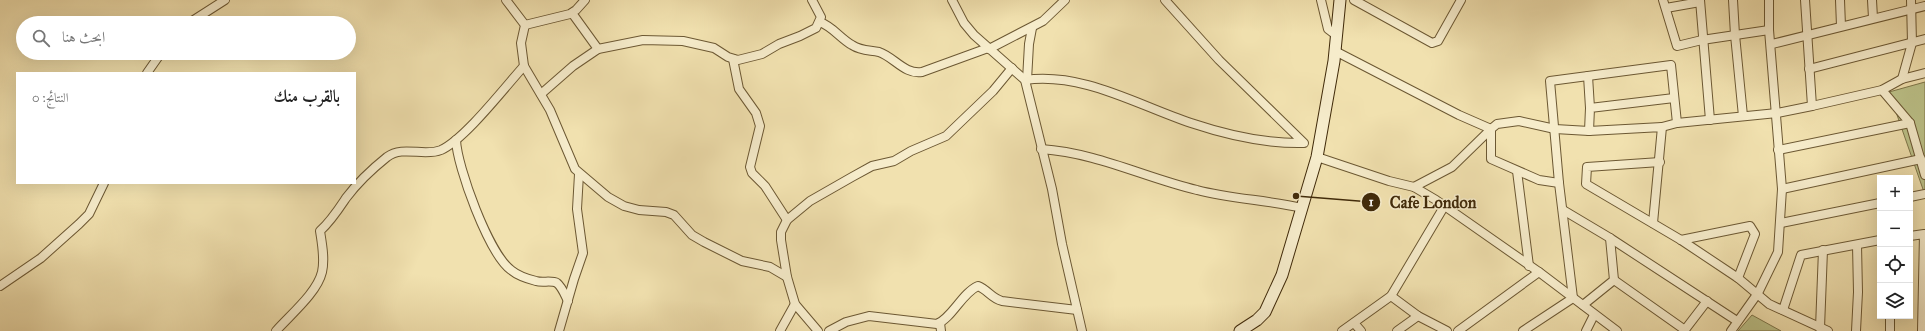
<!DOCTYPE html>
<html lang="ar">
<head>
<meta charset="utf-8">
<style>
  body { margin:0; font-family:"IM FELL Great Primer",Amiri,serif; background:#f2f2f2; color:#222; direction:rtl }
  .controls { position:absolute; right:12px; bottom:12px; display:grid; overflow:hidden; border-radius:0px; box-shadow:0 4px 16px #0002 }
  .controls button { width:36px; height:36px; display:grid; place-items:center; padding:0; border:0; border-bottom:1px solid #e0e0e0; background:#fff; color:#222; font:20px sans-serif }
  .list { margin:0; padding:0; list-style:none }
  h2 { display:flex; justify-content:space-between; align-items:center; height:52px; margin:0; padding:0 16px; font-size:17px }
  h2 small { font-size:13px; font-weight:400; color:#767676 }
  .icon { flex:none; width:22px; height:22px; fill:none; stroke:currentColor; stroke-width:2; stroke-linecap:round; stroke-linejoin:round }
  .map { position:relative; flex:none; width:1925px; height:331px; overflow:hidden; direction:ltr }
  .search { position:absolute; background:#fff; box-shadow:0 4px 16px #0002; left:16px; top:16px; width:340px; height:44px; display:flex; align-items:center; gap:10px; box-sizing:border-box; padding:0 14px; border-radius:22px; color:#767676; font-size:15px }
  .panel { position:absolute; background:#fff; box-shadow:0 4px 16px #0002; left:16px; top:72px; width:340px; height:112px; border-radius:0px; direction:rtl }
  .map>svg:first-child { display:block }
</style>
</head>
<body>
<div class="map">
<svg width="1925" height="331" viewBox="0 0 1925 331">
  <rect width="100%" height="100%" fill="#f1e1af"/>
  <filter id="stains"><feTurbulence type="fractalNoise" baseFrequency=".005" numOctaves="4"/><feColorMatrix values="0 0 0 0 .2 0 0 0 0 .09 0 0 0 0 .02 0 0 0 .5 -.17"/></filter>
  <radialGradient id="worn" r=".72"><stop offset=".6" stop-color="#630" stop-opacity="0"/><stop offset="1" stop-color="#630" stop-opacity=".3"/></radialGradient>
  <g fill="#bcc289" stroke="#7e764a">
    <polygon points="1925,82 1925,195 1889,92"/>
    <polygon points="1752,315 1781,331 1738,331"/>
  </g>
  <g fill="none" stroke-linecap="round" stroke-linejoin="round">
    <defs>
      <g id="street">
        <polyline points="506,0 525,25 521,43 524,66 550,110 575,169 608,197 624,206 639,210 666,212 674,215 692,235 704,242 742,261 770,267 787,277"/>
        <polyline points="952,0 964,23 974,35 1025,80 1052,189 1062,244 1082,331"/>
        <polyline points="1321,0 1328,29 1336,35"/>
        <polyline points="1354,0 1432,43 1438,41 1461,0"/>
        <polyline points="1663,0 1677,46 1702,40 1769,30"/>
        <polyline points="1700,0 1710,120"/>
        <polyline points="1733,0 1735,35 1743,116"/>
        <polyline points="1805,0 1812,106"/>
        <polyline points="1840,0 1841,26"/>
        <polyline points="1872,0 1873,18"/>
        <polyline points="1666,8 1700,2"/>
        <polyline points="572,13 598,49"/>
        <path d="M820,22C833,27 840,38 852,45C861,51 869,50 879,52C894,57 905,75 922,72L988,48"/>
        <polyline points="189,23 225,0"/>
        <polyline points="525,25 570,14 576,10 585,0"/>
        <polyline points="1772,44 1925,6"/>
        <polyline points="989,49 1043,21 1065,0"/>
        <polyline points="1335,51 1459,115 1491,129 1491,159 1539,180 1559,183"/>
        <polyline points="733,59 739,89 756,113 760,126 750,167 752,173 765,186 787,220"/>
        <polyline points="1809,69 1925,39"/>
        <polyline points="147,73 161,53"/>
        <polyline points="1588,76 1590,108"/>
        <polyline points="1902,79 1912,43 1911,0"/>
        <path d="M1025,80C1083,72 1137,105 1191,123C1227,135 1266,144 1304,143L1219,60L1165,0"/>
        <polyline points="1027,80 1029,44 1032,28"/>
        <polyline points="1882,90 1910,123 1925,175"/>
        <polyline points="541,94 573,66 598,49 643,40 683,41 714,48 728,57 738,60 762,54 779,44 800,36 816,28 821,17 812,0"/>
        <polyline points="1677,123 1777,113 1812,106 1882,90 1902,79 1925,73"/>
        <polyline points="1589,131 1590,108 1674,98"/>
        <path d="M456,140C457,167 489,254 511,270C517,275 528,279 536,281C542,283 552,280 557,283C562,287 565,295 568,301"/>
        <path d="M1041,149C1098,153 1143,177 1197,190C1231,199 1268,200 1302,208"/>
        <polyline points="1778,150 1910,123"/>
        <polyline points="1317,157 1389,181 1414,187 1436,200 1539,272 1617,331"/>
        <polyline points="1660,162 1587,167 1586,184 1681,240 1738,278 1769,304 1828,331"/>
        <polyline points="1517,171 1529,266"/>
        <polyline points="1414,187 1452,167 1491,129 1497,124 1519,121 1555,129 1589,131 1662,127 1653,223"/>
        <polyline points="1782,189 1921,159"/>
        <polyline points="1910,197 1925,194"/>
        <polyline points="1563,210 1610,238 1737,321"/>
        <polyline points="1781,223 1880,203"/>
        <polyline points="1910,236 1924,234 1922,331"/>
        <polyline points="1681,240 1750,226 1755,234 1738,278"/>
        <polyline points="1614,280 1685,330"/>
        <polyline points="0,286 41,258 79,224 89,214 104,183"/>
        <polyline points="1391,296 1418,316 1447,331"/>
        <polyline points="1583,305 1614,280 1610,238"/>
        <polyline points="1783,310 1801,255 1880,240"/>
        <polyline points="940,323 941,331"/>
        <polyline points="1354,323 1361,331"/>
        <polyline points="1820,328 1823,250"/>
        <path d="M276,331C290,315 317,293 322,272C325,259 322,244 320,231C331,221 338,210 346,198C358,182 372,169 387,157C403,145 424,157 441,150C465,139 505,87 524,66"/>
        <polyline points="559,331 574,279 583,253 577,209 579,174"/>
        <polyline points="780,331 795,304"/>
        <polyline points="818,331 795,304 787,277 781,240 781,232 787,220 810,201 852,177 872,166 894,161 911,151 946,136 993,91 1012,68"/>
        <path d="M829,331L846,322L869,316L937,324C952,318 962,293 978,286C988,290 991,298 1002,301L1077,310"/>
        <polyline points="1342,331 1391,296 1445,205"/>
        <polyline points="1397,331 1418,316"/>
        <polyline points="1458,331 1539,272"/>
        <polyline points="1523,331 1573,298 1559,183 1550,81 1671,65 1677,123 1662,127"/>
        <polyline points="1586,331 1594,315"/>
        <polyline points="1684,331 1707,301"/>
        <polyline points="1731,331 1758,293 1778,252 1782,189 1769,30 1769,0"/>
        <polyline points="1856,331 1858,292 1857,245"/>
        <polyline points="1890,331 1890,316"/>
      </g>
      <polyline id="secondary" points="1240,331 1257,320 1265,312 1282,275 1317,157 1334,61 1340,0"/>
    </defs>
    <use href="#street" stroke="#6c5833" stroke-width="10"/>
    <use href="#secondary" stroke="#402a0a" stroke-width="13"/>
    <use href="#street" stroke="#f6eccb" stroke-width="8"/>
    <use href="#secondary" stroke="#f6eccb" stroke-width="11"/>
  </g>
  <path fill="none" stroke="#402a0a" stroke-width="1.5" d="M1296 196L1371 202"/>
  <g fill="#402a0a" stroke="#f6eccb" stroke-width="1.5">
    <circle cx="1296" cy="196" r="4"/>
    <circle cx="1371" cy="202" r="10"/>
  </g>
  <g font-size="12" text-anchor="middle" font-weight="bold" fill="#fff">
    <text x="1371" y="206">1</text>
  </g>
  <g font-size="16" text-anchor="middle" font-weight="bold" fill="#402a0a" stroke="#f6eccb" stroke-width="3" stroke-linejoin="round" paint-order="stroke">
    <text x="1433" y="208">Cafe London</text>
  </g>
  <rect width="100%" height="100%" filter="url(#stains)"/>
  <rect width="100%" height="100%" fill="url(#worn)"/>
</svg>
<div class="controls">
<button>+</button>
<button>−</button>
<button><svg class="icon" aria-label="locate" viewBox="0 0 24 24"><circle cx="12" cy="12" r="6"/><path d="M12 2v4M12 18v4M2 12h4M18 12h4"/></svg></button>
<button><svg class="icon" aria-label="layers" viewBox="0 0 24 24"><path d="M12 4l9 5-9 5-9-5zM3 14l9 5 9-5"/></svg></button>
</div>
<div class="search"><svg class="icon" aria-label="search" viewBox="0 0 24 24"><circle cx="10" cy="10" r="6"/><path d="M15 15l6 6"/></svg>ابحث هنا</div>
<section class="panel">
<h2>بالقرب منك<small>النتائج: 0</small></h2>
<ul class="list">
</ul>
</section>
</div>
</body>
</html>
